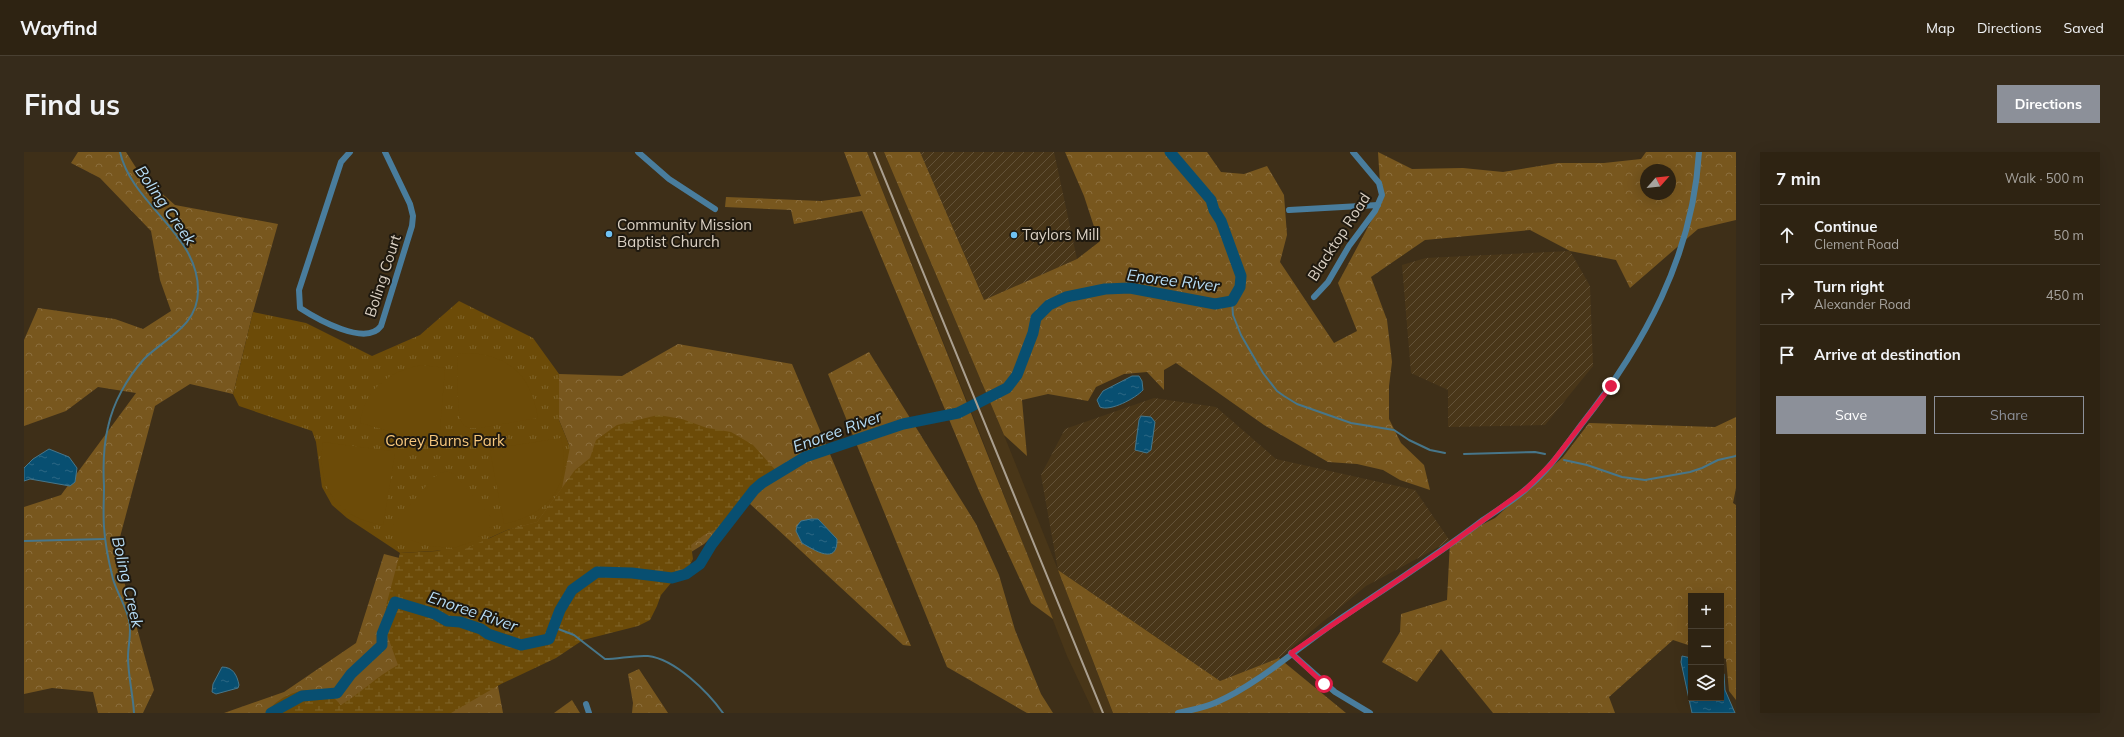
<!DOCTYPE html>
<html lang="en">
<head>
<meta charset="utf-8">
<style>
  body { margin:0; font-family:Mulish,sans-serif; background:#362b1b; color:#f1f3f6 }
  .controls { position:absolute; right:12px; bottom:12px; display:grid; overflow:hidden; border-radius:0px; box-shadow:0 4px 16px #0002 }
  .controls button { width:36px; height:36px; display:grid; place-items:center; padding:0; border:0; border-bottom:1px solid #494032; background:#2e2312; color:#f1f3f6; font:20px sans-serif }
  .compass { position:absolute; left:1616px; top:12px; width:36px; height:36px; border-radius:50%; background:#2e2312; box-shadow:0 4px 16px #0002; rotate:63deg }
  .stop { position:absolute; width:12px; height:12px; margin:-9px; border:3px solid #e11d48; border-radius:50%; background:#fff }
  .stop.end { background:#e11d48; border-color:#fff; box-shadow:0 1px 4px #0008 }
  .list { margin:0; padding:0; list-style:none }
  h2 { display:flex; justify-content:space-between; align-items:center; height:52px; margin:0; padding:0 16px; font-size:17px }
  h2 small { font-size:13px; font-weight:400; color:#a7a49f }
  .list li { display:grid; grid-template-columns:26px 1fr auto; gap:12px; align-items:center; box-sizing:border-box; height:60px; padding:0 16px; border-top:1px solid #494032 }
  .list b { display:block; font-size:15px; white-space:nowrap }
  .list p { margin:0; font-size:13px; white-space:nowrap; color:#a7a49f }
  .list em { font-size:13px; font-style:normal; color:#a7a49f }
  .actions { display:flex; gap:8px; padding:12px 16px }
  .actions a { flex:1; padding:9px 0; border:1px solid #8c9099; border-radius:0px; text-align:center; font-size:14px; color:#8c9099 }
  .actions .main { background:#8c9099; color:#fff }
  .icon { flex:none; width:22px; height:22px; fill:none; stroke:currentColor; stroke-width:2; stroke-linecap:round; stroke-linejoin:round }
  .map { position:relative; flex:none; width:1712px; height:561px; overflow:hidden; border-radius:0px }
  header { display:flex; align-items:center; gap:24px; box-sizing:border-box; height:56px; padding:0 20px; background:#2e2312; border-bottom:1px solid #494032 }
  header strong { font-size:19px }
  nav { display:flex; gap:22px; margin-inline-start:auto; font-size:14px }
  .intro { display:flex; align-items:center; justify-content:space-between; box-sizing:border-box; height:96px; padding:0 24px }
  h1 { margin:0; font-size:28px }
  .button { padding:10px 18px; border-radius:0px; background:#8c9099; color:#fff; font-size:14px; font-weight:700 }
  main { display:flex; gap:24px; padding:0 24px }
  aside { flex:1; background:#2e2312; border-radius:0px; box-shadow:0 4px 16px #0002 }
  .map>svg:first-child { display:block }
</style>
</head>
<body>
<header>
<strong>Wayfind</strong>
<nav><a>Map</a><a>Directions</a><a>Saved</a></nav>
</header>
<div class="intro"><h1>Find us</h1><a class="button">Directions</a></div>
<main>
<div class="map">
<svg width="1712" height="561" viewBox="0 0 1712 561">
  <defs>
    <pattern id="industrial-furrows" width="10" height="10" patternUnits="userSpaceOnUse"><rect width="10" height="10" fill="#493618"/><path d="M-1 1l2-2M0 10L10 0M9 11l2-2" fill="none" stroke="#635238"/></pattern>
    <pattern id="forest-crowns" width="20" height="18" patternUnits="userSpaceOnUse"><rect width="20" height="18" fill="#78571e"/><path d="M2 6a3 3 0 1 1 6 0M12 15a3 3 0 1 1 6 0" fill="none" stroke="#8b6e3d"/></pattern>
    <pattern id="wetland-marsh" width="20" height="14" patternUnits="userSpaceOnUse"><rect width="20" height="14" fill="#6c4b08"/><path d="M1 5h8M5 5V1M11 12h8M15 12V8" fill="none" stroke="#80642a"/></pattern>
    <pattern id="park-tufts" width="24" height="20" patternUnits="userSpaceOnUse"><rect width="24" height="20" fill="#6c4b08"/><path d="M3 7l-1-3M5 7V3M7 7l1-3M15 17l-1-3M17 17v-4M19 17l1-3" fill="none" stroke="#80642a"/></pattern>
    <pattern id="water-ripples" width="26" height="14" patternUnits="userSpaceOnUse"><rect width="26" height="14" fill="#084f71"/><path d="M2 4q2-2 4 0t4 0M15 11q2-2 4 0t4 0" fill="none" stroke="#2b6784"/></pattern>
  </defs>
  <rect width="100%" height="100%" fill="#3e2f18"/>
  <polygon fill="#493618" points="843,0 860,0 980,283 1034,418 1089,561 1070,561 1043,504 951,269"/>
  <g fill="url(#industrial-furrows)">
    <polygon points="896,0 1030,0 1053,107 960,148"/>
    <polygon points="1546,99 1566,134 1569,214 1521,273 1424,275 1424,238 1387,221 1378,113 1402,106"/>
    <polygon points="1130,246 1192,255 1252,307 1391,338 1426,389 1342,434 1255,506 1196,529 1034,418 1017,323 1041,277"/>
  </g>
  <g fill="url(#forest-crowns)" fill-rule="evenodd">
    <polygon points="54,0 102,0 116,22 151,53 254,72 229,160 209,242 166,232 131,254 92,400 130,538 119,561 74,561 69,540 28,536 0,542 0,355 37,343 112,241 74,235 42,259 0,274 0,188 14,156 91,167 119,177 147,159 136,128 127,79 76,26 47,11"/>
    <polygon points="820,0 843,0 1029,467 1007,451 955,339 838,59 770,72 767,58 701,55 702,45 797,49 837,44"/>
    <path d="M860,0H896L960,148L1053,107L1075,90L1060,44L1041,0H1183L1197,20L1220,22L1243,14L1260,43L1263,83L1256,110L1310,191L1333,179L1314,131L1359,47L1356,32L1354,0L1388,17L1439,16L1479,20L1534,11H1580L1617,7L1622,0H1712V68L1674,77L1606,136L1592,108L1546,99L1506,78L1401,88L1347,125L1363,168L1368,210L1365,234V267L1377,291L1400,313L1406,338L1376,328L1359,318L1333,312L1304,310L1240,273L1152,211L1140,218V238L1123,220L1100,222L1072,235L1064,249L1024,242L998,248L1003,304L980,283ZM1622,18H1646V42H1622Z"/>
    <polygon points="654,192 768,212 887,494 879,493 725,351 680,392 616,432 470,513 479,561 200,561 260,540 332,491 360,402 402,413 457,395 517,359 546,295 535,268 535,222 598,224"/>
    <polygon points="845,200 952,372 975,423 991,478 1017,542 1029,561 1003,561 923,515 804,222"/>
    <polygon points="1712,265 1712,336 1709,351 1712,353 1712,548 1705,539 1702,507 1697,505 1697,444 1667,444 1667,494 1649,488 1585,545 1591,561 1469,561 1417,497 1393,530 1358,510 1376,480 1377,462 1423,448 1426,389 1471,366 1539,305 1565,271 1691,275"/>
    <polygon points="1034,418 1196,529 1255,506 1322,561 1089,561"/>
    <polygon points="615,517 644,561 608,561 609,551 604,522"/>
    <polygon points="548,548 556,561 530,561"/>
  </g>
  <path fill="url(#wetland-marsh)" d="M634,263L658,267L683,276L707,280L729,293L754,321L738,331L730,338L705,371L680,383L667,393L669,407L661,421L647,431L637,443L633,454L626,468L614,474L559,488L532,506L477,532L427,561H243C254,543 284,532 303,541C308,543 313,549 317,553C337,541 353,524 374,513L361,477L362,454L376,401L413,399L466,386L483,378L513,370L551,318L566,306L572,288L593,273Z"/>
  <polygon fill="url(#park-tufts)" points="435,149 509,186 535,222 535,268 546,295 538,336 513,370 483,378 441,397 376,401 323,366 308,353 298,335 292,290 288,279 215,254 209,242 229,160 282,171 348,204 396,183"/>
  <g fill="#6c4b08">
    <path d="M448,201C489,206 507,225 514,266L455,276C449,276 442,277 438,271C432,261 434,215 434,202Z"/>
    <path d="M398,213L421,216L416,278L413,285L397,288L336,271C340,237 366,219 398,213Z"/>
    <path d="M537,286C548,332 526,362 480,372L466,299L472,296Z"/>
    <path d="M299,290L367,299L371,301L359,373C313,366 292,335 299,290Z"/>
    <polygon points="424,319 431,323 472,371 450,389 430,396 404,394 386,388 369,373 409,326 416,321"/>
  </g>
  <g fill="url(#water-ripples)" stroke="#47768a">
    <path d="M1108,224H1115L1118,229L1119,238C1112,246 1086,260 1076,255L1073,248L1079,239Z"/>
    <polygon points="1117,264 1127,265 1131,270 1127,298 1123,301 1111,298 1115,268"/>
    <polygon points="25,297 45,305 53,316 51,330 46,334 6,327 0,329 0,316 9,307"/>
    <path d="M787,367H794L813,387C814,414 790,398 778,391L772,379L773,374L777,369Z"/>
    <polygon points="1658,504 1667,506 1667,546 1697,546 1697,518 1700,522 1701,538 1711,561 1668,561 1657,510"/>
    <path d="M198,515C209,515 213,523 215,533L214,536L192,542L188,540L189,532Z"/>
  </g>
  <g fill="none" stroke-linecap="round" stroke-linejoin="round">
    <g stroke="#47768a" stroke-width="2">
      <path d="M96,0C108,53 175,82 174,139C174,174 141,186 120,207C103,226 89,251 84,275C79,295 79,314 80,334C80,348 79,361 80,375C81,392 85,411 89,427C93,441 102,454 105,468C108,480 104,493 104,505C104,524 109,542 110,561"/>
      <polyline points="1208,149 1209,163 1217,183 1239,221 1253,239 1260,244 1273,252 1327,271 1370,278 1385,288 1406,298 1421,301"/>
      <polyline points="1440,302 1511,300 1521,302"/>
      <polyline points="1540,308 1563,313 1598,325 1621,328 1666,320 1678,316 1694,308 1712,304"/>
      <polyline points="0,389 81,387"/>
      <path d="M529,475L550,483L581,507C595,507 609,503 624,504C651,507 684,540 699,561"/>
    </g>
    <polyline stroke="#084f71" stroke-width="11" points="247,561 278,544 313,541 327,522 358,493 358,482 371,450 411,462 423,469 436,470 457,477 464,482 497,493 525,487 536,458 548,438 573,420 608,421 648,426 662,422 676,412 688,392 730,338 738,331 781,305 879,272 934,261 983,236 993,223 1009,181 1012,166 1025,153 1042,145 1081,137 1106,136 1191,152 1208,149 1216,135 1217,124 1197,69 1190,58 1187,48 1146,0"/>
    <g stroke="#497d9d" stroke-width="6">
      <path d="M326,0L317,10L275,138L276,156C293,167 342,195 357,174L388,74L389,64L386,52L361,0"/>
      <polyline points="614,0 645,27 691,57"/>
      <polyline points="1265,58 1354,53"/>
      <polyline points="1290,145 1304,130 1325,94 1351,59 1358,43 1355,31 1329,0"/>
      <polyline points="1267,501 1311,540 1346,561"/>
      <polyline points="562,552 565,561"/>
      <path d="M1154,561C1167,558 1180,556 1193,550C1233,533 1276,494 1313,469C1362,436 1412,404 1459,368C1473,358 1489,349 1502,337C1524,319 1540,296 1557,273C1620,193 1669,104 1675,0"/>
    </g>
    <polyline stroke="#aa9f8f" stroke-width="2" points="850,0 1079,561"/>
  </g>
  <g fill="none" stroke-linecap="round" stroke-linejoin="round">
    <polyline stroke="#e11d48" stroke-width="5" points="1300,532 1267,501 1417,399 1502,337 1527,312 1587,234"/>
  </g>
  <g fill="#6fc2f4" stroke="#1f190f" stroke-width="1.5">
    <circle cx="585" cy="82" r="4"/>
    <circle cx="990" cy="83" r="4"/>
  </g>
  <g text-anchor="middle" stroke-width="4" stroke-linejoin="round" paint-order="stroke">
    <g font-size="15" fill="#dbd1c4" stroke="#1f190f" text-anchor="start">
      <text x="593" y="78">Community Mission<tspan x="593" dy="17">Baptist Church</tspan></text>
      <text x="998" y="88">Taylors Mill</text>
    </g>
    <g font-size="15" fill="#dbd1c4" stroke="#1f190f">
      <text transform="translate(1315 85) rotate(-57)" y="5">Blacktop Road</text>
      <text transform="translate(359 124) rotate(-72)" y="5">Boling Court</text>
    </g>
    <g font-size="15" fill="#f8c87d" stroke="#1f190f">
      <text x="421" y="294">Corey Burns Park</text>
    </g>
    <g font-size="16" font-style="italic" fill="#b6ddf7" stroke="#1f190f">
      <text transform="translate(142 53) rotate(55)" y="6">Boling Creek</text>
      <text transform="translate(1149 128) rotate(7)" y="6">Enoree River</text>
      <text transform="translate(813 279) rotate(-20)" y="6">Enoree River</text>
      <text transform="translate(104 430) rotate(77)" y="6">Boling Creek</text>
      <text transform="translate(449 459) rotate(19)" y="6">Enoree River</text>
    </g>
  </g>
</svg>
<div class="controls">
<button>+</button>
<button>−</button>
<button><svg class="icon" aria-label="layers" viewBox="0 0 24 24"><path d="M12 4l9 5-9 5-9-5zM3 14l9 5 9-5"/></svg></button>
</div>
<svg class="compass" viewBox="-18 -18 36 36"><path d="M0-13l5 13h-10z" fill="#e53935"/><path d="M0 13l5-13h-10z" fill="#a7a49f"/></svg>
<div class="stop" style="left:1300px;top:532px"></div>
<div class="stop end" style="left:1587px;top:234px"></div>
</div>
<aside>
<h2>7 min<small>Walk · 500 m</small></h2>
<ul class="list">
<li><svg class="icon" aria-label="ahead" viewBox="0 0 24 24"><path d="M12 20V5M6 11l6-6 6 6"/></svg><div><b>Continue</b><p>Clement Road</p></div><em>50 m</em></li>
<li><svg class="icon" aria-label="right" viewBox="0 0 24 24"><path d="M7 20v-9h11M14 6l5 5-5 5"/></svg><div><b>Turn right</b><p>Alexander Road</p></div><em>450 m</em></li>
<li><svg class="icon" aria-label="arrive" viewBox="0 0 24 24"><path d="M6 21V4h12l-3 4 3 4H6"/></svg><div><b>Arrive at destination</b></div></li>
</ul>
<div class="actions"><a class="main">Save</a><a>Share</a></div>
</aside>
</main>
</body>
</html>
